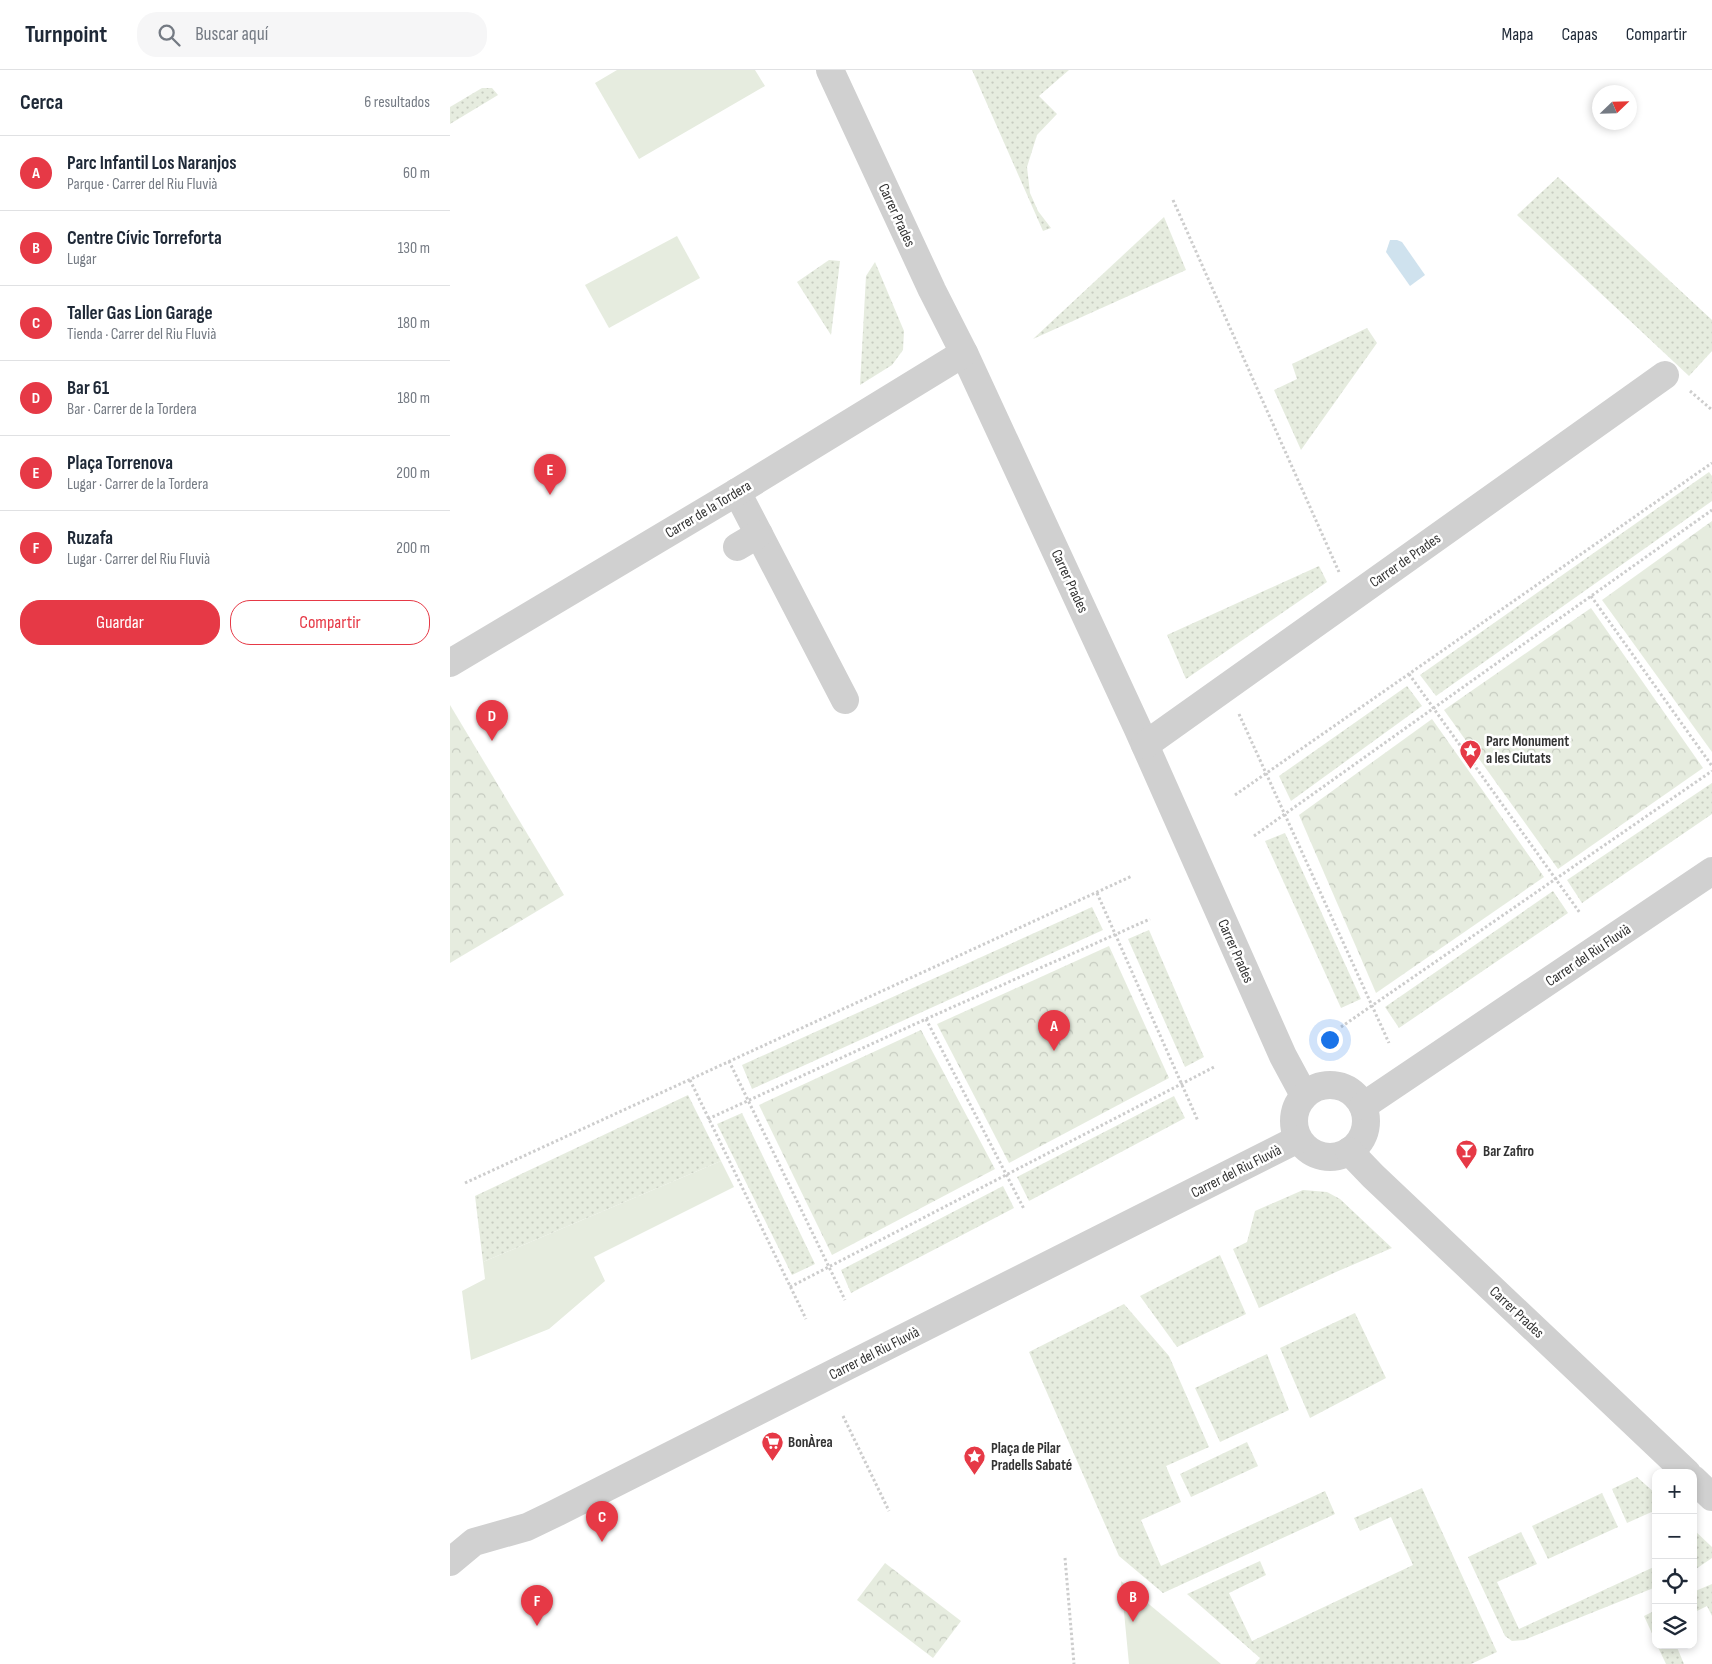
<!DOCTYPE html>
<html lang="es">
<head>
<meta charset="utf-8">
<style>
  body { margin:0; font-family:"Sofia Sans Condensed",sans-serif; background:#f6f6f7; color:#1f2937 }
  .controls { position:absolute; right:15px; bottom:15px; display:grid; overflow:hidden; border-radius:10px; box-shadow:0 2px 8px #0003 }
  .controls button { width:45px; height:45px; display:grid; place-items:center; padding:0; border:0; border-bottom:1px solid #e0e1e3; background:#fff; color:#1f2937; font:25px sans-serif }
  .compass { position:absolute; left:1142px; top:15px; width:45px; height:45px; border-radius:50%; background:#fff; box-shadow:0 2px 8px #0003; rotate:67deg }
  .you { position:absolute; left:879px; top:969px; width:18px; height:18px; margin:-12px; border:4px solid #fff; border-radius:50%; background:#1a73e8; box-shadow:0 0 0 8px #1a73e833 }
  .badge { display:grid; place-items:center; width:32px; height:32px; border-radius:50%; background:#e63946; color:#fff; font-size:16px; font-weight:700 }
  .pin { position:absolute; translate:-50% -41px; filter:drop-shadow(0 1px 2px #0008) }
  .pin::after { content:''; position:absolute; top:26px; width:18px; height:15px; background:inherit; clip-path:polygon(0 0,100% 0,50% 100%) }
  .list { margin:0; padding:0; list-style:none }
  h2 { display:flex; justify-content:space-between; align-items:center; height:65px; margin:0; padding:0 20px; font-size:21px }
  h2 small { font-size:16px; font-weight:400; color:#747a83 }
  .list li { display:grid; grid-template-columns:32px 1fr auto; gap:15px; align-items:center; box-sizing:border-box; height:75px; padding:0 20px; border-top:1px solid #e0e1e3 }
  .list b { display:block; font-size:19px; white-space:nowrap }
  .list p { margin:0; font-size:16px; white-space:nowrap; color:#747a83 }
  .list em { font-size:16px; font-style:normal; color:#747a83 }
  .actions { display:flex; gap:10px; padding:15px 20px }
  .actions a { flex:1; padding:11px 0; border:1px solid #e63946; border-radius:20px; text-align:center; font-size:18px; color:#e63946 }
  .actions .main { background:#e63946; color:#fff }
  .icon { flex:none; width:28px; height:28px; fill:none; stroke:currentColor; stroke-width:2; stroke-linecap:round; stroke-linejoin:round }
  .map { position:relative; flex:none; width:1262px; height:1594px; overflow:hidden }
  header { display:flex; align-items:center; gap:30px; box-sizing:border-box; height:70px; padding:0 25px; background:#fff; border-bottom:1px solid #e0e1e3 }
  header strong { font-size:24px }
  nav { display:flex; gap:28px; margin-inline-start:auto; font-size:18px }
  .search { width:350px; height:45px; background:#f6f6f7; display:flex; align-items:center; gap:12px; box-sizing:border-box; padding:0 18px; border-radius:20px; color:#747a83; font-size:19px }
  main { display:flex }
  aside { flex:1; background:#fff }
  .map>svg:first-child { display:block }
</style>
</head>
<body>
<header>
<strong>Turnpoint</strong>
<div class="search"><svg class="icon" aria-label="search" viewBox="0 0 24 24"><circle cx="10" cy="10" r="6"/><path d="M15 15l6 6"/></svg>Buscar aquí</div>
<nav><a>Mapa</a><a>Capas</a><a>Compartir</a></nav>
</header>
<main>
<aside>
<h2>Cerca<small>6 resultados</small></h2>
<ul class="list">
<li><span class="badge">A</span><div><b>Parc Infantil Los Naranjos</b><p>Parque · Carrer del Riu Fluvià</p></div><em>60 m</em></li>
<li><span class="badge">B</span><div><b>Centre Cívic Torreforta</b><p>Lugar</p></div><em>130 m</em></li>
<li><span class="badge">C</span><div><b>Taller Gas Lion Garage</b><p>Tienda · Carrer del Riu Fluvià</p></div><em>180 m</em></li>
<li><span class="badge">D</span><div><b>Bar 61</b><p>Bar · Carrer de la Tordera</p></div><em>180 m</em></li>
<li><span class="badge">E</span><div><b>Plaça Torrenova</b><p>Lugar · Carrer de la Tordera</p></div><em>200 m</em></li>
<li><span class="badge">F</span><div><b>Ruzafa</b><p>Lugar · Carrer del Riu Fluvià</p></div><em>200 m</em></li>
</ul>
<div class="actions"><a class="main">Guardar</a><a>Compartir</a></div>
</aside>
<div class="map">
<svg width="1262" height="1594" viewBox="0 0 1262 1594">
  <defs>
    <pattern id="park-crowns" width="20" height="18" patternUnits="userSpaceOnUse" patternTransform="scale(1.25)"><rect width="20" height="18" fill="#e6ecdf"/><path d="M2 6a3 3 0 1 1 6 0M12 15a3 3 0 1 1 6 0" fill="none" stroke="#c6cbc0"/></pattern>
    <pattern id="garden-dots" width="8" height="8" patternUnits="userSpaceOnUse" patternTransform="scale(1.25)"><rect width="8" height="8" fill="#e6ecdf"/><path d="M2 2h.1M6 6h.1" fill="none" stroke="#c6cbc0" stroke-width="1.8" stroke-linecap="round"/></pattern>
  </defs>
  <rect width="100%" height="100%" fill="#fff"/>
  <g fill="#e6ecdf">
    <polygon points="167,0 305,0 315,16 189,89 145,13"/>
    <polygon points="227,166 250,208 159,258 135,215"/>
    <polygon points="271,1091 284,1117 144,1187 155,1211 99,1259 21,1290 12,1221 35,1209 33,1192"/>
    <polygon points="671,1511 771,1594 679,1594"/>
  </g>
  <g fill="url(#park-crowns)">
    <polygon points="1262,451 1262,682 1152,530"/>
    <polygon points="1141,538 1253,698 1108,799 994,640"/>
    <polygon points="0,635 114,825 0,893"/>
    <polygon points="982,649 1094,807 926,923 849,745"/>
    <polygon points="659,876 719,1008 559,1093 487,954"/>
    <polygon points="471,960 545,1099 382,1185 309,1035"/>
    <polygon points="435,1493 511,1551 483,1588 407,1530"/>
  </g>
  <g fill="url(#garden-dots)">
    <polygon points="522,0 619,0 589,26 607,44 587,65 577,97 580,123 588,141 601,158 593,161"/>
    <polygon points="32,18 42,18 48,25 0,54 0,37"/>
    <polygon points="1108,107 1262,250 1262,281 1239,306 1067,145"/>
    <polygon points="714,147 736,200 583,269"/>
    <polygon points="379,190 390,191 381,265 347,212"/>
    <polygon points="425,192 454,261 453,280 442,295 410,315 416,206"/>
    <polygon points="917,258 927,273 851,380 824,320 847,309 842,294"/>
    <polygon points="1259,402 1262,406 1262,431 986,626 970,605"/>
    <polygon points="869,496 877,512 736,609 717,565"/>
    <polygon points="957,616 972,636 841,731 829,706"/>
    <polygon points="1262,713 1262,744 1132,833 1117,810"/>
    <polygon points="835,763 911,929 891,938 815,771"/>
    <polygon points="1103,821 1118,843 949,958 935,937"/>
    <polygon points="642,837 653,860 302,1019 292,995"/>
    <polygon points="699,860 754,987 735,997 678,869"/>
    <polygon points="238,1025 271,1091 33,1192 25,1126"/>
    <polygon points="724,1026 735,1048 579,1131 567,1107"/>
    <polygon points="292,1043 365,1194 342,1205 267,1054"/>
    <polygon points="553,1116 564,1138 401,1223 391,1200"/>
    <polygon points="853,1120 877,1122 890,1129 942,1178 886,1202 809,1238 783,1179 797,1172 805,1141"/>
    <polygon points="770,1185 796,1244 727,1277 690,1226"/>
    <polygon points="674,1234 719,1286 759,1377 716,1396 731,1432 691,1450 711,1496 875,1421 885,1444 713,1523 669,1486 579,1282"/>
    <polygon points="905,1243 936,1308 860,1348 830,1278"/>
    <polygon points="817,1284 839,1340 770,1372 745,1318"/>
    <polygon points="797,1372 808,1396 741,1427 730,1404"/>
    <polygon points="1187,1407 1206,1424 1206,1440 1177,1453 1162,1419"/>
    <polygon points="972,1418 1047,1582 1021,1594 805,1594 810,1588 737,1524 810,1491 816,1505 779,1523 802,1571 963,1495 941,1447 910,1461 904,1448"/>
    <polygon points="1152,1423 1168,1457 1098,1489 1082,1456"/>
    <polygon points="1243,1459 1262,1477 1262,1488 1243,1501"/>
    <polygon points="1071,1462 1087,1494 1047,1512 1069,1559 1206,1496 1206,1517 1074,1570 1062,1571 1055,1566 1018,1487"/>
    <polygon points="1262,1514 1262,1546 1257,1536 1243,1543 1243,1522"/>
    <polygon points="1206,1540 1206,1572 1194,1546"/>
    <polygon points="1207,1575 1226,1575 1234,1594 1216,1594"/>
  </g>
  <polygon fill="#cfe2ee" points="940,170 947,170 952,172 975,205 960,216 936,182"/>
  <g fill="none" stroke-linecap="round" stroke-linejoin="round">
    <g stroke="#cdcdcd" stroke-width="3" stroke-dasharray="2.5 2.5" stroke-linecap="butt">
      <polyline points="723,130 889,502"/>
      <polyline points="1240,321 1262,340"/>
      <polyline points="1141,526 1262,696"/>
      <polyline points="959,604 1130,843"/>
      <polyline points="789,644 939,973"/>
      <polyline points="785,725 1262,393"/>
      <polyline points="804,766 1262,440"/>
      <polyline points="647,823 748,1051"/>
      <polyline points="476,949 574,1139"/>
      <polyline points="891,957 1262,701"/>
      <polyline points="279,991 395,1230"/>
      <polyline points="240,1010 356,1249"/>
      <polyline points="258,1049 476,949 700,849"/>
      <polyline points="15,1113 682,806"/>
      <polyline points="340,1217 766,996"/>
      <polyline points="393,1346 439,1441"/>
      <polyline points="615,1488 624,1594"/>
    </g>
    <g stroke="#d0d0d0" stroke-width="28">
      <polyline points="380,0 482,220 514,283 687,657 833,986 854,1025"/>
      <polyline points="287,422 395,630"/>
      <polyline points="287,477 309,464"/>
      <polyline points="0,593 287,422 514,283"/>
      <polyline points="695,675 1215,305"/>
      <circle cx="880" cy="1051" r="36"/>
      <polyline points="913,1036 1262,801"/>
      <polyline points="899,1081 923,1106 1237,1403"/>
      <polyline points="1243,1409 1262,1427"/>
      <polyline points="0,1492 24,1472 77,1457 104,1444 848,1069"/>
    </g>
  </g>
  <defs>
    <symbol id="sight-pin" viewBox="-11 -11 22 30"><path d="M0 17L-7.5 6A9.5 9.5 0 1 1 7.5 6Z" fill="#e63946" stroke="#fff"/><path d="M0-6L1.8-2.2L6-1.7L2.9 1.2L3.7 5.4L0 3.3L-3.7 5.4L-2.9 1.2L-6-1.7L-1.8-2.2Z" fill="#fff"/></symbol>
    <symbol id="bar-pin" viewBox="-11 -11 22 30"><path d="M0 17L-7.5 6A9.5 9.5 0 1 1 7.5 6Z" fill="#e63946" stroke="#fff"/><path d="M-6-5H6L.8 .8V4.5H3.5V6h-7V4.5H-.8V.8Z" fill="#fff"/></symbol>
    <symbol id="supermarket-pin" viewBox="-11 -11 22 30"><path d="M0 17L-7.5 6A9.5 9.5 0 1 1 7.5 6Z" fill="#e63946" stroke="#fff"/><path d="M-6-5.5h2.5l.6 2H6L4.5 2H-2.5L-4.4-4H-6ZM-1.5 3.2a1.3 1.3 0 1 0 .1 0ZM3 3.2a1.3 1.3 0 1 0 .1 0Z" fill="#fff"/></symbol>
  </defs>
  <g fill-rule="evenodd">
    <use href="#sight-pin" x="1008" y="668" width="25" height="34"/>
    <use href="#bar-pin" x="1004" y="1068" width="25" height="34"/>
    <use href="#supermarket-pin" x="310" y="1360" width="25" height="34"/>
    <use href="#sight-pin" x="512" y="1374" width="25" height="34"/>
  </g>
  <g text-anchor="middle" stroke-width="5" stroke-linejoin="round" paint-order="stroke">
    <g font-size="15" fill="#333" stroke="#fff">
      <text transform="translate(447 145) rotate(65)" y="5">Carrer Prades</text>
      <text transform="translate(258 439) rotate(-31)" y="5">Carrer de la Tordera</text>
      <text transform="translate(955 490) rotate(-35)" y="5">Carrer de Prades</text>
      <text transform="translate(620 511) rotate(65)" y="5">Carrer Prades</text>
      <text transform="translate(786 881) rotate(66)" y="5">Carrer Prades</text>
      <text transform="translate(1138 885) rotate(-34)" y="5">Carrer del Riu Fluvià</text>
      <text transform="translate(786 1101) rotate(-27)" y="5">Carrer del Riu Fluvià</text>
      <text transform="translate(1067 1242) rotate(43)" y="5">Carrer Prades</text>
      <text transform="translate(424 1283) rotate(-27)" y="5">Carrer del Riu Fluvià</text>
    </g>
    <g font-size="15" font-weight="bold" fill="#333" stroke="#fff" text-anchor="start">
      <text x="1036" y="676">Parc Monument<tspan x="1036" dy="17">a les Ciutats</tspan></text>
      <text x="1033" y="1086">Bar Zafiro</text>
      <text x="338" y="1377">BonÀrea</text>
      <text x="541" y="1383">Plaça de Pilar<tspan x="541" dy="17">Pradells Sabaté</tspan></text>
    </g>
  </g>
</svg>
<div class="controls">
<button>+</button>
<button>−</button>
<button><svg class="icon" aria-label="locate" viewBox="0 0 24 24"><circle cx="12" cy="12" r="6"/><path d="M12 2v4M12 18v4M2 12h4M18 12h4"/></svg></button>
<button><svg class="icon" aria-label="layers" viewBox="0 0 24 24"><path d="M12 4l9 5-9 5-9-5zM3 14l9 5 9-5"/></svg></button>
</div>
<svg class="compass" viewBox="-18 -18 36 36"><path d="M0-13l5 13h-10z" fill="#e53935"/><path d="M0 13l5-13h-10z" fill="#747a83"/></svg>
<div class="you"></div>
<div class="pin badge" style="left:604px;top:981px">A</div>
<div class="pin badge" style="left:683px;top:1552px">B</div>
<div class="pin badge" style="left:152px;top:1472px">C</div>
<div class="pin badge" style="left:42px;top:671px">D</div>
<div class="pin badge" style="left:100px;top:425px">E</div>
<div class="pin badge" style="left:87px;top:1556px">F</div>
</div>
</main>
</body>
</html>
